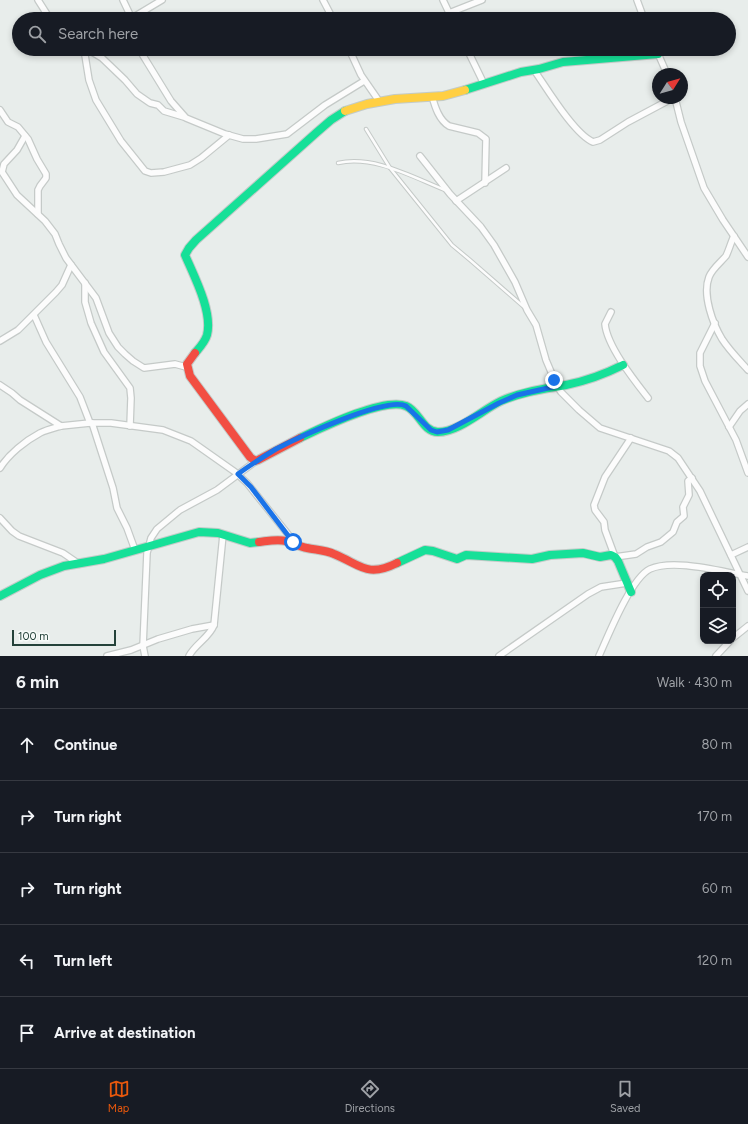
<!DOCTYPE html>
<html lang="en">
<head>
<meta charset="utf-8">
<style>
  body { margin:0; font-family:Figtree,sans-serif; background:#242831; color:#f1f3f6 }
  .controls { position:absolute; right:12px; bottom:12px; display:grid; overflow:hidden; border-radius:8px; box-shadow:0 2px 6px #0003 }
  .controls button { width:36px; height:36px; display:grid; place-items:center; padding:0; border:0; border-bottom:1px solid #363941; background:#171b24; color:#f1f3f6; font:20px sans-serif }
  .compass { position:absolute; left:652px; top:68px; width:36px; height:36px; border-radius:50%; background:#171b24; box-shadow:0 2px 6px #0003; rotate:53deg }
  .scale { position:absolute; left:12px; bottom:10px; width:104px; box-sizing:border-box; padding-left:4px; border:2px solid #24423a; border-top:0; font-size:11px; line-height:14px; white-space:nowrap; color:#24423a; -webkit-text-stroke:3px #f7fbf9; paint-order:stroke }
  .stop { position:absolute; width:12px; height:12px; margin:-9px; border:3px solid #1a73e8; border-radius:50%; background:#fff }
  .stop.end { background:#1a73e8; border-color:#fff; box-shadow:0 1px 4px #0008 }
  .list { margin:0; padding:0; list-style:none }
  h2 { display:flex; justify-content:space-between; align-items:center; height:52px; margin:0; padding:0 16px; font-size:17px }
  h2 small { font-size:13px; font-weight:400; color:#9ea1a6 }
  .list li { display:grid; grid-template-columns:26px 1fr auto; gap:12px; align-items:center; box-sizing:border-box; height:72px; padding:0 16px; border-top:1px solid #363941 }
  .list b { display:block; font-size:15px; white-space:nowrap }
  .list em { font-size:13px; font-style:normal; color:#9ea1a6 }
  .icon { flex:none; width:22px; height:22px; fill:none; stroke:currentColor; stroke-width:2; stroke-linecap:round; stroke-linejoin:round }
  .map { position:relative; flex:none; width:748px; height:656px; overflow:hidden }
  .search { position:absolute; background:#171b24; box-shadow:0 2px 6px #0003; left:12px; right:12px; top:12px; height:44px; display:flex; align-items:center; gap:10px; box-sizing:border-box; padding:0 14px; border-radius:22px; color:#9ea1a6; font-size:15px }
  .sheet { height:412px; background:#171b24 }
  nav { display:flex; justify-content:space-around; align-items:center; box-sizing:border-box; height:56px; border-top:1px solid #363941; background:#171b24; font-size:11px; color:#9ea1a6 }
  nav a { display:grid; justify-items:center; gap:2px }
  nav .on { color:#ea580c }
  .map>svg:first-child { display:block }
</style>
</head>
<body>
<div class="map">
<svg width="748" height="656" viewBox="0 0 748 656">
  <rect width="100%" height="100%" fill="#e8edeb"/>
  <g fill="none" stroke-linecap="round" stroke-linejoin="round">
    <defs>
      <g id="lane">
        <polyline points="366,129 390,168 452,245 470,260 524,307"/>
        <path d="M338,163C374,155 412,177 445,190"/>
      </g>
      <g id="street">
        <polyline points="38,0 50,19"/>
        <polyline points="123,0 132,19"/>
        <polyline points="323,0 333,19"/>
        <polyline points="443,0 452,19"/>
        <polyline points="637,0 644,19"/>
        <polyline points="449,13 482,0"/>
        <polyline points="132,18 162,0"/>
        <polyline points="84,49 89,80 96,100 121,141 145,171 151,173 164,172 190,165 201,158 229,135"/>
        <polyline points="87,49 102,58 125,80 137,94 150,103 158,105 164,111 184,117"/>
        <polyline points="139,49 171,101 186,118 225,134 243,139 256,139 287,134 325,105 364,81"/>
        <polyline points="349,49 361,75 379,101"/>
        <polyline points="467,49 484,84"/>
        <polyline points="656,49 667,74"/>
        <path d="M534,70C546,87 574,134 593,142L600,140L628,122L673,98"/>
        <path d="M432,96C435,107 439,120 449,126L478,133L486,139L485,183"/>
        <polyline points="675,98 681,122 704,188 723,220 748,257"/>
        <polyline points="0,110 8,122 18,127 28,139 37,159 46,174 46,178 40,186 38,190 38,214"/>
        <polyline points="25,136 17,150 4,164 2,172 17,195 45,221 55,234 59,244 66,258 96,298 109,333 118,347 125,354 133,361 144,368 175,364 186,367"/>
        <polyline points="420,156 450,194 481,227 494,245 515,282 527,310 536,325 546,360 557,386 561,392 579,410 600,428 669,451 678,458 700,491 748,591"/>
        <polyline points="456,201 506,168"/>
        <path d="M734,236C731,242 729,250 726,256C720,263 712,269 709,277C702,295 713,324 722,339C729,350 739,360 748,370"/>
        <polyline points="85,283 85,302 91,323 104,352 130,388 131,398 130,426"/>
        <path d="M611,312L605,324C607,346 634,380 648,398"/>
        <polyline points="34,315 46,342 80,397 90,423"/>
        <polyline points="715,323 700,353 700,366 705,381 736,440 748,473"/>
        <polyline points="0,341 18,330 56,292 62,285 71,265"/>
        <polyline points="0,385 12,393 20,400 61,426 90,423 111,423 163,430 191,441 235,472 247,483 295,543"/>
        <polyline points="92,423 113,488 117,508 127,528 135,550"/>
        <polyline points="729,427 740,411 748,404"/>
        <polyline points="631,438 605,477 594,505 595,510 604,522 605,530 615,557 636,554 647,547 661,542 673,532 677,522 684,516 683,507 689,495 688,481 692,478"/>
        <path d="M0,468C9,454 25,441 40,433C46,430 54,428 61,426"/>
        <polyline points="0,518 12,531 19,536 63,553 79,564"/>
        <polyline points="731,555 748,547"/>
        <polyline points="733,638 748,626"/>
        <polyline points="107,656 131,650 158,639 192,629 214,625"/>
        <polyline points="145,656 143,646 147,553 151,538 157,529 180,510 217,490 256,461"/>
        <path d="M189,656C195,644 209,638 214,625L223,535"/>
        <polyline points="499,656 588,594 601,587 627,583"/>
        <path d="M599,656C608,636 631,578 650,569C674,558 722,572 748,576"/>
        <polyline points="716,656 730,641"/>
      </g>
      <g id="fast">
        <polyline points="465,90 521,72 539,69 563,62 658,54"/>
        <path d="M195,353C200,347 205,342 207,335C213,312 194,276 185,255L189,248L196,240L316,133L331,120L345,111"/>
        <path d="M300,438C321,428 384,397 406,406C419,411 423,432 438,432C459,432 482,410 501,401C521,392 544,389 566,385C586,381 605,374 623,365"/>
        <polyline points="397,563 425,550 433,551 457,559 466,555 532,559 550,555 583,553 600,557 611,555 615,557 618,561 631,592"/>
        <polyline points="0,596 40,575 64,566 104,559 199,532 218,533 250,543 259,542"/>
      </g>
      <polyline id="slow" points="345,111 367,104 395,99 443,96 465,90"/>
      <g id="jam">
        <polyline points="195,353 187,364 190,376 250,457 255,461 258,460 300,438"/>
        <path d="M259,542C268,541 277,539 286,541C293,543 300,547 307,548C316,550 325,550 334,554C361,565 367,578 397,563"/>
      </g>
    </defs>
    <use href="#lane" stroke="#c5cac8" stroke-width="4.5"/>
    <use href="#street" stroke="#c5cac8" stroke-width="8"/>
    <use href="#fast" stroke="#c3cbc8" stroke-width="10"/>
    <use href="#slow" stroke="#c3cbc8" stroke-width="10"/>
    <use href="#jam" stroke="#c3cbc8" stroke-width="10"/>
    <use href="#lane" stroke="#fcfcfc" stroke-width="2.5"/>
    <use href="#street" stroke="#fcfcfc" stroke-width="5.5"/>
    <use href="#fast" stroke="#16e098" stroke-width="8"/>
    <use href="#slow" stroke="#ffcf43" stroke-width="8"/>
    <use href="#jam" stroke="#f24e42" stroke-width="8"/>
  </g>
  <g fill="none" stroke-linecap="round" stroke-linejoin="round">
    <path stroke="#1a73e8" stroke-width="5" d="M293,542L251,487L238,474C250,465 263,457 276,449C297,438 387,396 406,406L431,430L437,432L448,430L499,403L517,395L557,386L554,380"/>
  </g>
</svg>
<div class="controls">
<button><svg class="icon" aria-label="locate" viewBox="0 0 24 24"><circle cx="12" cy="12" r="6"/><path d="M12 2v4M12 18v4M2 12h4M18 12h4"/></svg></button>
<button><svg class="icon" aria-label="layers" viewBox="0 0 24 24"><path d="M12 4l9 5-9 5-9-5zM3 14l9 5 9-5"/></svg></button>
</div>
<svg class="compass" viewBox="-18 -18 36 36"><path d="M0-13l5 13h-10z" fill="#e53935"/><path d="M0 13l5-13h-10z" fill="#9ea1a6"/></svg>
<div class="scale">100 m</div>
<div class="stop" style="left:293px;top:542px"></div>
<div class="stop end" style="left:554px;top:380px"></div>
<div class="search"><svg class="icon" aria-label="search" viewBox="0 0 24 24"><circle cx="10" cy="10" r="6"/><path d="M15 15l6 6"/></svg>Search here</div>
</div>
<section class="sheet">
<h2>6 min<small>Walk · 430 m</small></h2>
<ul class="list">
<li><svg class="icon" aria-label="ahead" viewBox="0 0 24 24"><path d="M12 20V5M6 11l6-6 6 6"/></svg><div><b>Continue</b></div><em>80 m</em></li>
<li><svg class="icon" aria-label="right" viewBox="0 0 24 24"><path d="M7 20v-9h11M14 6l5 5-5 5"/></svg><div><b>Turn right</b></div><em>170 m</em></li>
<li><svg class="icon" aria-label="right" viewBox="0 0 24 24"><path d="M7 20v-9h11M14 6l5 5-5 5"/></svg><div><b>Turn right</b></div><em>60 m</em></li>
<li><svg class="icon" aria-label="left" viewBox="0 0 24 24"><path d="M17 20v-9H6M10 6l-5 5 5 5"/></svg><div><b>Turn left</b></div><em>120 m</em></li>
<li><svg class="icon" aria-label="arrive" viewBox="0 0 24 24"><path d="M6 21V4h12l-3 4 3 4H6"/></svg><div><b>Arrive at destination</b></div></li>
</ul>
</section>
<nav>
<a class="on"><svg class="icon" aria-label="map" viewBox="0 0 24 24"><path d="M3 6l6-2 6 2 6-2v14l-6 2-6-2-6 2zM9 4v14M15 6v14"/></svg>Map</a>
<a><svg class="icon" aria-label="directions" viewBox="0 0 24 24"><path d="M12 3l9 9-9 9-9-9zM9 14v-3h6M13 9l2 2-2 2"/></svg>Directions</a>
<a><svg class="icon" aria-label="saved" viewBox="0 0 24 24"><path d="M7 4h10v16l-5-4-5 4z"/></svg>Saved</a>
</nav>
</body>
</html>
